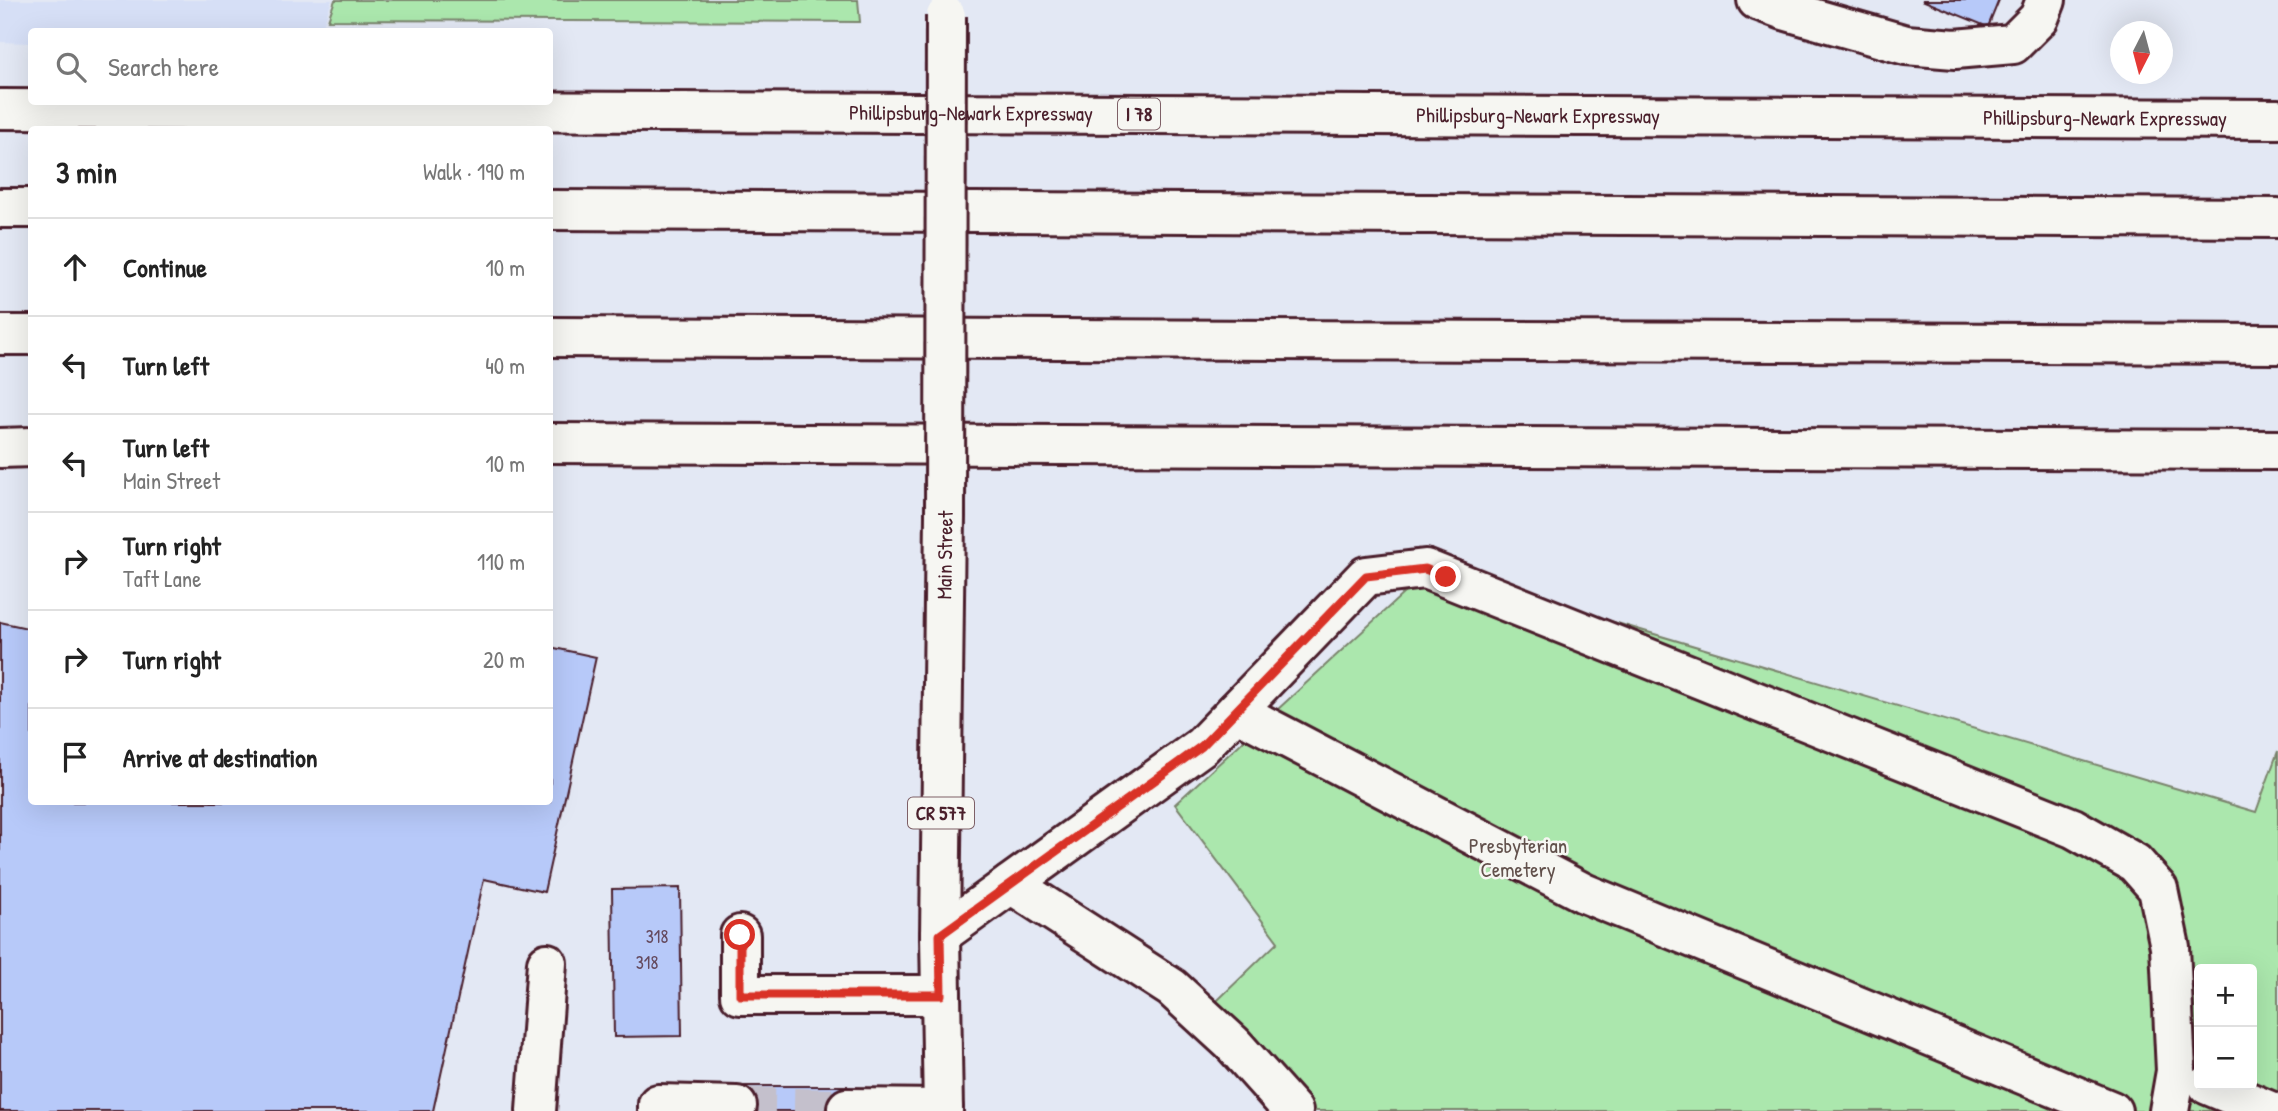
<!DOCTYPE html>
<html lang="en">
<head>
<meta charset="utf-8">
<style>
  body { margin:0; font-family:"Patrick Hand",sans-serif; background:#f2f2f2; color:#222 }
  .controls { position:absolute; right:21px; bottom:21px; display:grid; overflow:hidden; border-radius:7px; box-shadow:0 7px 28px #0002 }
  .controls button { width:63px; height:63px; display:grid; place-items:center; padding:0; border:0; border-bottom:2px solid #e0e0e0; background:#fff; color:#222; font:35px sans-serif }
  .compass { position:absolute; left:2110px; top:21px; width:63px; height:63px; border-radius:50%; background:#fff; box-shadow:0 7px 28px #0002; rotate:186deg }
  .stop { position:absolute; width:21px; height:21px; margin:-16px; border:5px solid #d93025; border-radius:50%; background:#fff }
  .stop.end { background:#d93025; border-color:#fff; box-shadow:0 2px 7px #0008 }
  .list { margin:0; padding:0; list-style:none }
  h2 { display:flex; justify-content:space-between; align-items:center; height:91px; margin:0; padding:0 28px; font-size:30px }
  h2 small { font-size:23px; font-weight:400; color:#767676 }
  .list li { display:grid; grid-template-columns:46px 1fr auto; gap:21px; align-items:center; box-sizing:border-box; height:98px; padding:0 28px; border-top:2px solid #e0e0e0 }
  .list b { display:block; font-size:26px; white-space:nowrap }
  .list p { margin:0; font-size:23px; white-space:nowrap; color:#767676 }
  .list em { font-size:23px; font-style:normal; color:#767676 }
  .icon { flex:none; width:38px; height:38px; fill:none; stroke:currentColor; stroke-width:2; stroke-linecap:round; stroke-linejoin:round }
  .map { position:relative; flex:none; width:2278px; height:1111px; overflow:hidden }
  .search { position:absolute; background:#fff; box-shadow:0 7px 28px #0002; left:28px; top:28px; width:525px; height:77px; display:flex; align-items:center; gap:18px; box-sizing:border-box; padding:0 24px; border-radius:7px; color:#767676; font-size:26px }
  .panel { position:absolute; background:#fff; box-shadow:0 7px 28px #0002; left:28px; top:126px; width:525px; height:679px; border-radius:7px }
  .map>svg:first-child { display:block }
</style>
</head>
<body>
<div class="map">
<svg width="2278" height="1111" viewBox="0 0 2278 1111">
  <rect width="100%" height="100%" fill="#e3e8f4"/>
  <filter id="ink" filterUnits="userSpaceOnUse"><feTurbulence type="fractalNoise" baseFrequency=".0143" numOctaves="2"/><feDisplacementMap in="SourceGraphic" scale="14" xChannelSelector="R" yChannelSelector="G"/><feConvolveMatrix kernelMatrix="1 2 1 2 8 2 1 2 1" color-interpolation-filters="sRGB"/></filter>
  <g filter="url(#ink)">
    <polygon fill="#d6dff6" points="0,0 332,0 321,31 32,32 31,43 0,42"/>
    <g fill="#abe7ad" stroke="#7a836c" stroke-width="2" fill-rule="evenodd">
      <polygon points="335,0 858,0 860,22 328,20"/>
      <path d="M1431,568L2256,812L2278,751V1111H1271L1193,1024L1278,942L1175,804ZM2199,969H2252V1085H2199Z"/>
    </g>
    <g fill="#b7c9f9" stroke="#4a1f2b" stroke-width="2">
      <polygon points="1922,0 1999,0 1988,27"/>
      <polygon points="0,622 32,629 32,802 550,802 550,647 596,657 544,892 484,879 433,1111 0,1111"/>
      <polygon points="680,888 682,1036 614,1037 612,889"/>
      <rect x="737" y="1086" width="110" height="25"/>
    </g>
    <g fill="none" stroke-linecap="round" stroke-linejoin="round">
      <polyline stroke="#c4c0cc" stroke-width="38" stroke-dasharray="38 19" stroke-linecap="butt" points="737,1106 847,1108"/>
      <defs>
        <g id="minor">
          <polyline points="1757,0 1784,10 1906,45 1955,49 2013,44 2039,18 2046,0"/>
          <polyline points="1236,711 1584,893 2112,1111"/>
          <polyline points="1011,884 1172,988 1233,1044 1293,1111"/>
          <polyline points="740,935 740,995 941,995"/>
          <polyline points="940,935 1202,746 1366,576 1425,569 2073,828 2135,863 2158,889 2170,947 2176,1071 2169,1111"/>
          <polyline points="2208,1085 2270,1111"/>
          <polyline points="847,1108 943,1109"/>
          <polyline points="536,1111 547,963"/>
          <polyline points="658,1111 658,1104 737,1106"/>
        </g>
        <polyline id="major" points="943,1111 940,935 945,516"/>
        <g id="highway">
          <path id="s1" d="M0,109L2278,119"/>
          <polyline points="0,208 32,208"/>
          <polyline points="550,210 2278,218"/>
          <polyline points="0,335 32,335"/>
          <polyline points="550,337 2278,344"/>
          <polyline points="550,443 2278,450"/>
          <polyline points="0,448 32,447"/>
        </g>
      </defs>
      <use href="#minor" stroke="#4a1f2b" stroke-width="44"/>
      <use href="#major" stroke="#4a1f2b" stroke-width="44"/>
      <use href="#highway" stroke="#4a1f2b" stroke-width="44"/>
      <use href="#minor" stroke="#f6f6f2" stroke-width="38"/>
      <use href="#major" stroke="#f6f6f2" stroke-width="38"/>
      <use href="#highway" stroke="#f6f6f2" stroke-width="38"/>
      <defs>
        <polyline id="major-bridge" points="945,516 946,16"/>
      </defs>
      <use href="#major-bridge" stroke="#4a1f2b" stroke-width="44" stroke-linecap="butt"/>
      <use href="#major-bridge" stroke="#f6f6f2" stroke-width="38"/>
    </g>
  </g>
  <g fill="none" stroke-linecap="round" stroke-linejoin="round" filter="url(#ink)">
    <polyline stroke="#d93025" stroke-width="9" points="740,935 740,995 941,995 940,935 1202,746 1366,576 1425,569 1446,577"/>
  </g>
  <g text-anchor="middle" stroke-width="5" stroke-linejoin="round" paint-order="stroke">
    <g font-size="18" fill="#654a5e">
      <text x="657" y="943">318</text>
      <text x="647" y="969">318</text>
    </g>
    <g fill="#f6f6f2" stroke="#7e6067" stroke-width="2">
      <rect x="1118" y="98.5" width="42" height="31" rx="5"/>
      <rect x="908" y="797.5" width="66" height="31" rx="5"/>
    </g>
    <g font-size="19" font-weight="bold" fill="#4a1f2b">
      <text x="1139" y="121">I 78</text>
      <text x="941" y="820">CR 577</text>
    </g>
    <g font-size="21" fill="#4a1f2b" stroke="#f6f6f2">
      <text dy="7" stroke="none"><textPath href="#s1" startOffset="971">Phillipsburg-Newark Expressway</textPath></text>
      <text dy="7" stroke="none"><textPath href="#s1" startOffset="1538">Phillipsburg-Newark Expressway</textPath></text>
      <text dy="7" stroke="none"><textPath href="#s1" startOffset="2105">Phillipsburg-Newark Expressway</textPath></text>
      <text transform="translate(945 555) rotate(-89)" y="7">Main Street</text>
    </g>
    <g font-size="21" fill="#62514c" stroke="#f6f6f2">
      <text x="1518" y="853">Presbyterian<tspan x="1518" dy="24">Cemetery</tspan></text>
    </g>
  </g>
</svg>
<div class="controls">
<button>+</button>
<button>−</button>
</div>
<svg class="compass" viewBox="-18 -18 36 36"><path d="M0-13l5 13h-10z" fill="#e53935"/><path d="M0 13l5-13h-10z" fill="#767676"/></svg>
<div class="stop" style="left:740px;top:935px"></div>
<div class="stop end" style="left:1446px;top:577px"></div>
<div class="search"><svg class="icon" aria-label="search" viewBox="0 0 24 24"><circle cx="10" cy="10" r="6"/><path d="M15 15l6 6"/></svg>Search here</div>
<section class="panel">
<h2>3 min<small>Walk · 190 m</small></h2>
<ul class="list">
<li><svg class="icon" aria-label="ahead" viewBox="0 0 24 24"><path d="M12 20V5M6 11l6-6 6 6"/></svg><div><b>Continue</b></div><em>10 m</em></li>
<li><svg class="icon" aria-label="left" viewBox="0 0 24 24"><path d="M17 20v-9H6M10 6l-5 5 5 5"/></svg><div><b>Turn left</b></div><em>40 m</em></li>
<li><svg class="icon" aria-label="left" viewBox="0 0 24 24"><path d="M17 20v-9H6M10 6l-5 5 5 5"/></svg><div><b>Turn left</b><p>Main Street</p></div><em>10 m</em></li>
<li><svg class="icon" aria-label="right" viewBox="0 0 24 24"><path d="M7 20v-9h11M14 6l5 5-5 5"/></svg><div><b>Turn right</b><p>Taft Lane</p></div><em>110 m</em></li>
<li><svg class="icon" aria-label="right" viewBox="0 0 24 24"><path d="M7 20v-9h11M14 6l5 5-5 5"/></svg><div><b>Turn right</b></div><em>20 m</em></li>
<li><svg class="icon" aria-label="arrive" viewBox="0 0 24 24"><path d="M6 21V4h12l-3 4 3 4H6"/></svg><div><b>Arrive at destination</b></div></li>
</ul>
</section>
</div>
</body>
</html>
